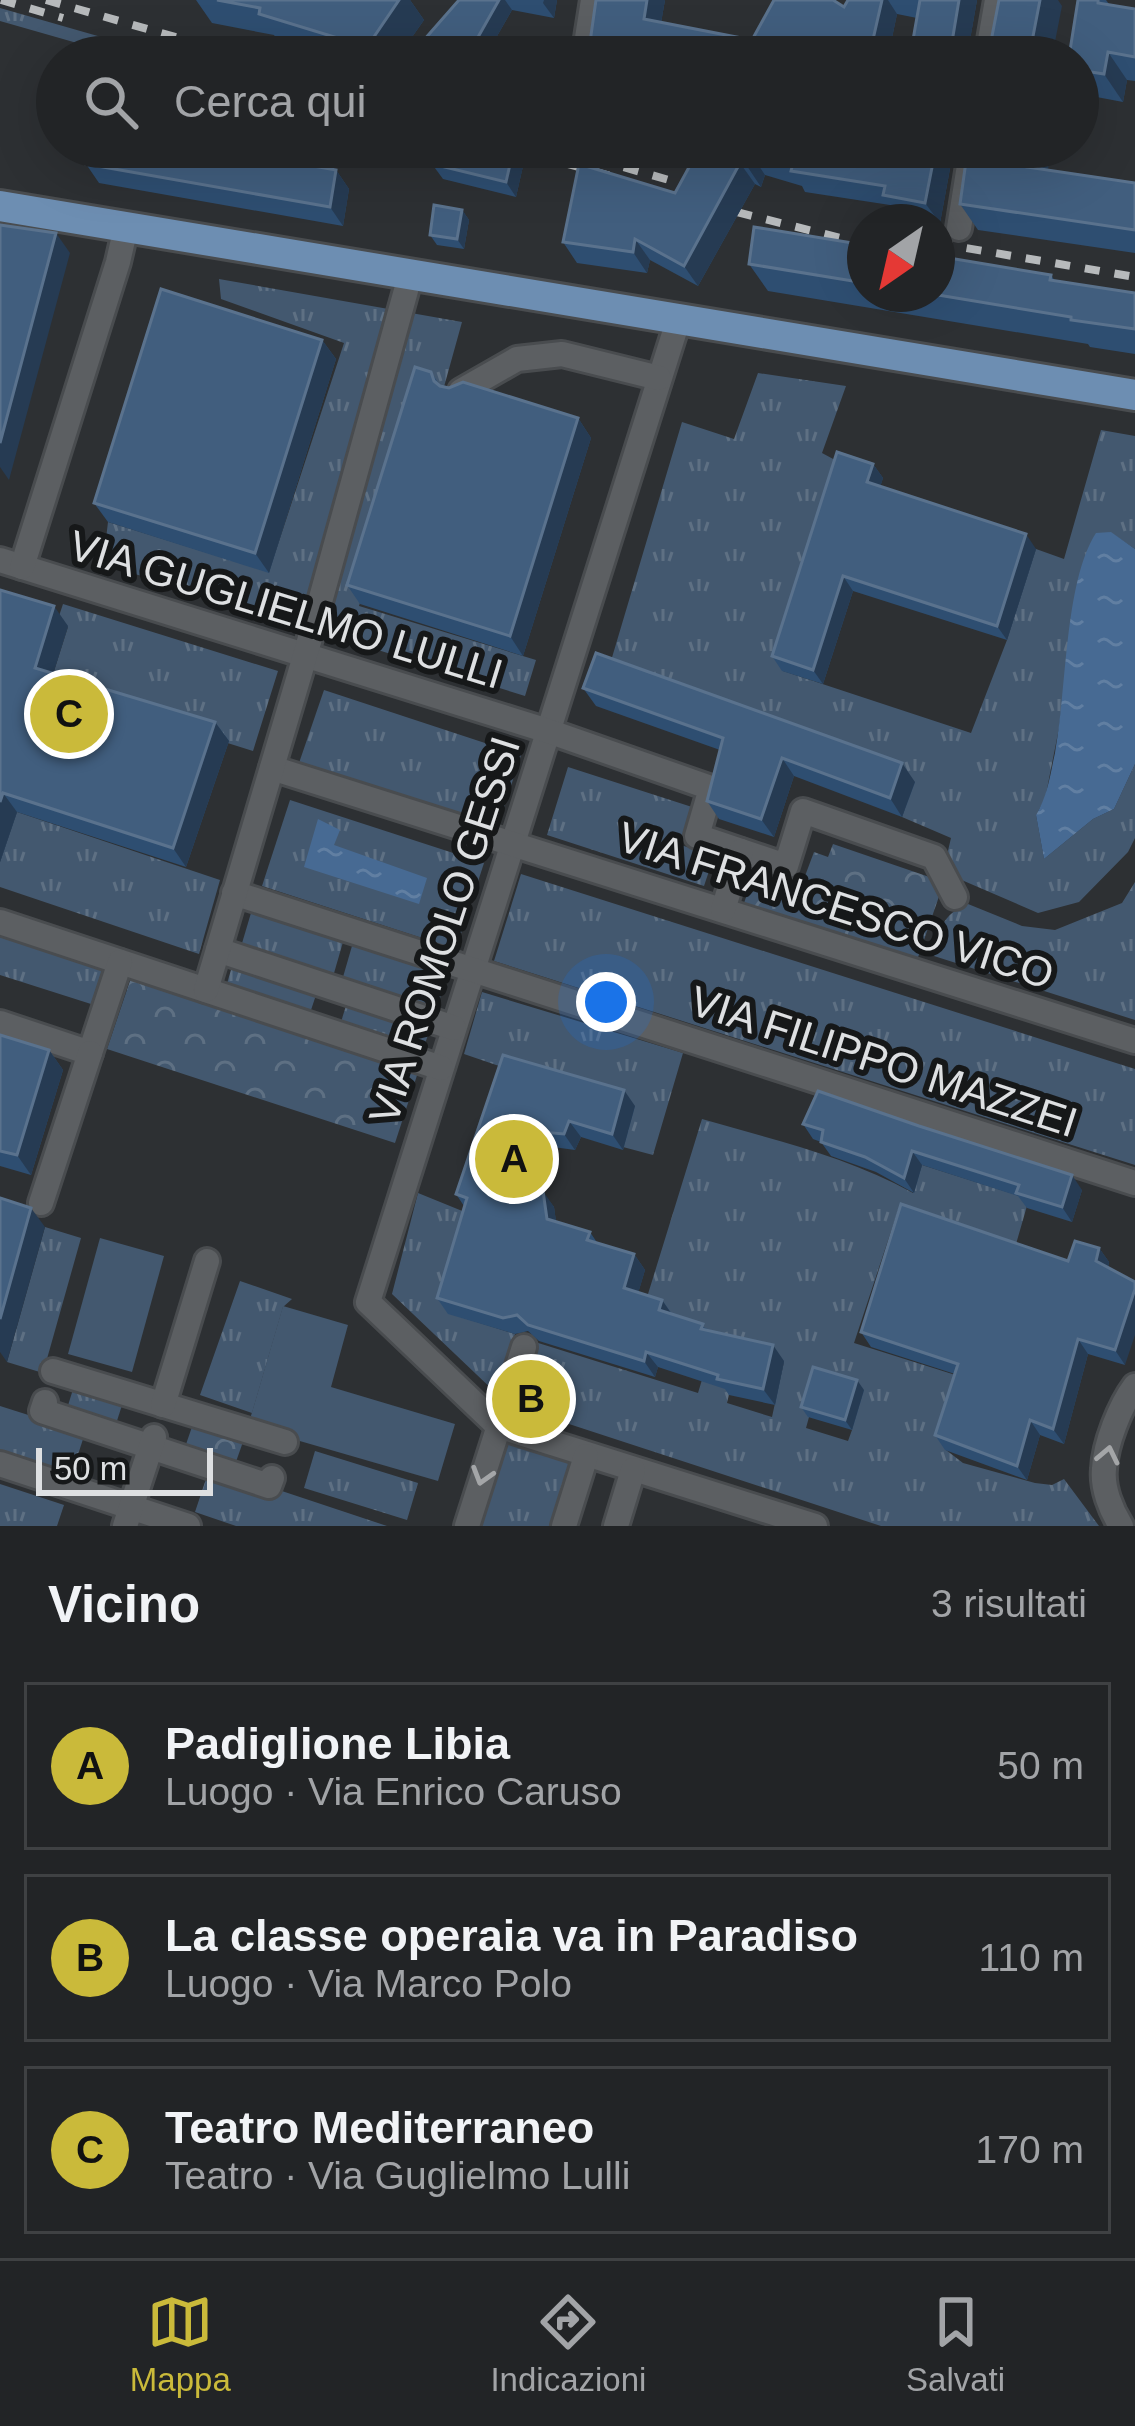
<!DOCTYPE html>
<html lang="it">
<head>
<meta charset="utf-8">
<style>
  body { margin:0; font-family:Arial,sans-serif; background:#2e3032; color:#f1f3f6 }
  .compass { position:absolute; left:847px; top:204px; width:108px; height:108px; border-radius:50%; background:#222426; box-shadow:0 12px 48px #0002; rotate:214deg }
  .scale { position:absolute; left:36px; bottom:30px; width:177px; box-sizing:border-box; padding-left:12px; border:6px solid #dee0e2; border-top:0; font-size:33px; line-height:42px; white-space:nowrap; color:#dee0e2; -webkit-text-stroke:9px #161819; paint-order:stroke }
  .you { position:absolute; left:606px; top:1002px; width:42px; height:42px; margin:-30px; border:9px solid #fff; border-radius:50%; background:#1a73e8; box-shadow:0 0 0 18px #1a73e833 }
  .badge { display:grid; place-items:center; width:78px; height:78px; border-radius:50%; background:#caba3a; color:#111; font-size:39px; font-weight:700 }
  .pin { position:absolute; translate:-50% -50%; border:6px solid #fff; box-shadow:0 3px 12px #0006 }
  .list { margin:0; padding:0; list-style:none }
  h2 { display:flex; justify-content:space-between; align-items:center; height:156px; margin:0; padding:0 48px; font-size:51px }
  h2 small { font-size:39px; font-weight:400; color:#a2a4a7 }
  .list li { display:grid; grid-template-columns:78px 1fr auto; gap:36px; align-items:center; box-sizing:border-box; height:168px; margin:0 24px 24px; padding:0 24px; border:3px solid #3f4143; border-radius:0px }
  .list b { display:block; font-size:45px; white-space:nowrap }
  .list p { margin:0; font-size:39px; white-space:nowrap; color:#a2a4a7 }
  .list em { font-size:39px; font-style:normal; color:#a2a4a7 }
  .icon { flex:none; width:66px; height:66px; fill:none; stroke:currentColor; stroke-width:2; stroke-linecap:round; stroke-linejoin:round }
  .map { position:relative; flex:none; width:1135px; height:1526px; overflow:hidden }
  .search { position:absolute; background:#222426; box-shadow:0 12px 48px #0002; left:36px; right:36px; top:36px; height:132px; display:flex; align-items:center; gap:30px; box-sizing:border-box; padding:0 42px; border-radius:66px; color:#a2a4a7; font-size:45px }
  .sheet { height:732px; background:#222426 }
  nav { display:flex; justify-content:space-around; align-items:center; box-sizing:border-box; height:168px; border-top:3px solid #3f4143; background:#222426; font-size:33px; color:#a2a4a7 }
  nav a { display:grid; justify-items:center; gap:6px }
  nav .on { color:#caba3a }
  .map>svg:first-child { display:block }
</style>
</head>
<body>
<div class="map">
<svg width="1135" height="1526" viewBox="0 0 1135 1526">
  <defs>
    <pattern id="grass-tufts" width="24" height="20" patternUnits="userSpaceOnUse" patternTransform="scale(3)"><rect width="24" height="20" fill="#43586f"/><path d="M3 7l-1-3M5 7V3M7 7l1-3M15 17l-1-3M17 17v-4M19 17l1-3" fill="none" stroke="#5e7083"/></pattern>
    <pattern id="park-crowns" width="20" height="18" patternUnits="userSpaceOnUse" patternTransform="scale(3)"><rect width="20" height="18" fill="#43586f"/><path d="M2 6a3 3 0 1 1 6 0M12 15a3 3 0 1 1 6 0" fill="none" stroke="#5e7083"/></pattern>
    <pattern id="water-ripples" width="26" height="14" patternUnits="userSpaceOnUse" patternTransform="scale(3)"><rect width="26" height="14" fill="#476a93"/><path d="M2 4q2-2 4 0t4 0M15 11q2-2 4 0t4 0" fill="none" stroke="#617fa2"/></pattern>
  </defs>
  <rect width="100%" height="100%" fill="#2d3033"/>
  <g fill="url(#grass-tufts)" fill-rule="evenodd">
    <polygon points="0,8 171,57 126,57 0,21"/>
    <polygon points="219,279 462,322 442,394 429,387 359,606 536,660 525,696 103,564 108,522 269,572 344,343 221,299"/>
    <polygon points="758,373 846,386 822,453 848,467 783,671 971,733 1007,640 1036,549 1064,559 1101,430 1135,436 1135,549 1110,532 1075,597 1059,728 1045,799 1036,815 1044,859 1093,819 1114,809 1135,764 1135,838 1128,852 1079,902 1038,913 943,872 951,838 902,817 914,781 608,671 682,422 734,439"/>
    <polygon points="63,604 278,671 253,751 49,687 68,627 57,622"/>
    <polygon points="324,690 521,755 497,829 299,763"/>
    <polygon points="568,767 692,807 681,845 714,856 704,886 547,835"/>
    <polygon points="290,800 484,863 456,949 262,886"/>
    <polygon points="17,812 220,880 199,954 0,887 0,862"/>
    <polygon points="521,874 1135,1069 1135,1165 494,961"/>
    <path d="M1135,882V1020L934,956C940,929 941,915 968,904L1022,926L1055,930L1122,903Z"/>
    <polygon points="251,913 343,942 332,980 240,950"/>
    <polygon points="0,935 103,968 91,1004 0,975"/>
    <polygon points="352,946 447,974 436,1012 341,984"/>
    <polygon points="233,963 318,989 310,1013 226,987"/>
    <polygon points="482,992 683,1053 653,1155 623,1147 514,1071 464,1054"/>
    <polygon points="349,996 432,1024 423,1049 341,1022"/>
    <path d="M702,1119C774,1140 847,1156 913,1193L922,1165L1029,1199L1016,1244L898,1210L854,1343L968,1379L946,1450L963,1463L1035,1483L1052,1485L1064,1479L1099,1526H881L514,1406L535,1342L698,1393L714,1340L644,1307ZM739,1351L784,1362L772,1417L727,1403ZM820,1377L852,1430L848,1441L806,1428Z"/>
    <polygon points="418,1193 477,1217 448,1313 515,1334 497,1394 392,1294"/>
    <polygon points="45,1227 81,1238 43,1373 7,1362"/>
    <polygon points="240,1281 292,1299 283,1307 252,1413 200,1395"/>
    <polygon points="75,1383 124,1399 114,1430 65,1415"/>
    <polygon points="0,1406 85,1433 72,1473 0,1450"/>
    <polygon points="504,1440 574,1463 554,1526 477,1526"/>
    <polygon points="315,1451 418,1483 407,1520 304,1488"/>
    <polygon points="210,1467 387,1526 236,1526 195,1512"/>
    <polygon points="0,1484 64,1505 57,1526 0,1526"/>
  </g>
  <g fill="url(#park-crowns)">
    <polygon points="833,844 944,882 916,963 744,903 751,883 775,891 781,877 802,884 814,852 828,857"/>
    <polygon points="134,969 421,1063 395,1143 107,1049"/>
    <polygon points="194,1421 244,1439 232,1473 182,1456"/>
  </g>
  <g fill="#43586f">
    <polygon points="100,1238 164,1256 132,1372 68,1354"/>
    <polygon points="283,1306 348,1325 331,1387 455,1424 438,1481 248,1426"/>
  </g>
  <g fill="url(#water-ripples)">
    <path d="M1111,532L1135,549V764L1114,809L1093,819L1044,859L1036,815C1048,795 1050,775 1055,753C1067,691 1064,583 1096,533Z"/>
    <polygon points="318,819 340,830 334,845 427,878 419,904 304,867"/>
  </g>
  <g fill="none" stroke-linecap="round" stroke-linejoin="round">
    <defs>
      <g id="minor">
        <polyline points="584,57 593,0"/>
        <polyline points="987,57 997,0"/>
        <polyline points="959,228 972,147"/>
        <polyline points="678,321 368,1302 498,1426 815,1526"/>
        <polyline points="461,391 517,359 562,354 659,378"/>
        <polyline points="0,560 548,731 711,788 697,836 786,866 803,811 934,857 955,897"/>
        <polyline points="22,567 118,262 126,227"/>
        <polyline points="272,768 1135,1041"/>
        <polyline points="234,893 1135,1183"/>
        <polyline points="723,910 741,851"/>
        <polyline points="0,922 441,1068"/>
        <polyline points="218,950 454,1028"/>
        <polyline points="206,990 305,656 410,276"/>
        <polyline points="0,1023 90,1053 120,962"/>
        <polyline points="41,1203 90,1053"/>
        <polyline points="53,1371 285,1442"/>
        <polyline points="45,1402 42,1411 269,1486 272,1478"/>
        <polyline points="163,1405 207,1261"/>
        <polyline points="0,1464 188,1526"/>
        <polyline points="125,1526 154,1437"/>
        <polyline points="467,1526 524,1347"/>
        <polyline points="564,1526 586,1456"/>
        <polyline points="616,1526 633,1470"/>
        <path d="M1121,1526C1111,1510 1102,1488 1104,1469C1105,1444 1120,1406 1135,1386"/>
      </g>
      <polyline id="major" points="0,206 1135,395"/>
    </defs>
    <use href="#minor" stroke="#494c4f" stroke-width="30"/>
    <use href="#major" stroke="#494c4f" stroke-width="36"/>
    <use href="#minor" stroke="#5c5f62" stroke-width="24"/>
    <use href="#major" stroke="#6d8eb2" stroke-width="30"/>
    <g stroke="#b7babc" stroke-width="8" stroke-dasharray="15 15" stroke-linecap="butt">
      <polyline points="1,0 63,18"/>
      <polyline points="46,0 245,57"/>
      <polyline points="508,147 610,176"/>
      <polyline points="595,159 711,192"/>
      <polyline points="708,205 865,244"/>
      <polyline points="937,243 1135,277"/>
    </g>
  </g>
  <g fill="#2e4e71">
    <polygon points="196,0 410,0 424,20 398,57 331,57 278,41 274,35 212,23"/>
    <polygon points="459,0 557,0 554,18 512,10 485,57 409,57"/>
    <polygon points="665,0 661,23 752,40 844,7 848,0 977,0 967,57 910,57 917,18 897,14 888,57 591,57"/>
    <polygon points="1078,0 1106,0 1109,4 1135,9 1135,81 1127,80 1123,102 1086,95 1078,84"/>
    <polygon points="238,147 291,147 289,162 336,170 349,189 343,226 99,183 86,164 238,152"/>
    <polygon points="700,147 954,147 940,223 898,215 890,205 805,192 802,186 765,175 761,187 755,184 698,286 650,260 647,273 577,263 563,242 675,193"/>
    <polygon points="432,164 523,166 516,197 443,179"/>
    <polygon points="1048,170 1135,183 1135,253 978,230 960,204"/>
    <polygon points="462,210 469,220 464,249 437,245 430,235"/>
    <polygon points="865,245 865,294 937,294 1051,275 1055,281 1135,293 1135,354 1090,347 1088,344 768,291 749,264"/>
    <polygon points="322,340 336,359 269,573 108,522 94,503"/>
    <polygon points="431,372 441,387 578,418 591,438 523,656 360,604 347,585"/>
    <polygon points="873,464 883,478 880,487 1036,549 1007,640 853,591 823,684 782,671 772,656"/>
    <polygon points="0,590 68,626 53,673 215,722 229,741 186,867 17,812 0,862"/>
    <polygon points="583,688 915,782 902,817 794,776 774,837 719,819 707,801 720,750 596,706"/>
    <polygon points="0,1035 49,1050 63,1070 31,1175 0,1166"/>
    <polygon points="503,1055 635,1106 623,1150 581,1137 575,1150 553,1147 538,1168 539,1188 554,1207 556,1222 590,1232 598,1244 634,1254 645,1270 638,1293 662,1300 672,1314 784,1361 775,1405 729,1395 725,1389 658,1367 655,1377 539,1341 528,1331 515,1334 448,1314 437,1298 464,1206 456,1194"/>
    <polygon points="803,1124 1082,1190 1072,1222 1027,1208 1018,1196 922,1165 914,1193 876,1172 831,1156 821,1142 813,1139"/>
    <polygon points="1099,1248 1109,1262 1108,1268 1125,1365 1088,1354 1064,1444 1040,1435 1027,1480 945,1450 935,1435 955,1374 871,1347 861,1332 1068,1261"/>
    <polygon points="864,1390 852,1430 808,1417 801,1407"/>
  </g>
  <g fill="#263b53">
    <polygon points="399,0 410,0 424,20 398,57 374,57 367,47"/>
    <polygon points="499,0 505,0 512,10 485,57 472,57 469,53"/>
    <polygon points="544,0 557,0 554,18 543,3"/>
    <polygon points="647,0 665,0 658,40 644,19"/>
    <polygon points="882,0 888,0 897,14 888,57 869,57"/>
    <polygon points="959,0 977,0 967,57 952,57 950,54"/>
    <polygon points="1040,0 1058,0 1062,6 1052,57 1029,57"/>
    <polygon points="1108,52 1127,80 1123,102 1104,74"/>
    <polygon points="276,147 291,147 287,177 274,159"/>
    <polygon points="936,147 954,147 940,223 925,203"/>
    <polygon points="1030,147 1051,147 1045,193 1027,167"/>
    <polygon points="513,151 523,166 516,197 506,182"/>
    <polygon points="751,154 765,175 761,187 747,166"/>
    <polygon points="740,163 755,184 698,286 684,266"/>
    <polygon points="336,170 349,189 343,226 330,207"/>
    <polygon points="462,210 469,220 464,249 457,239"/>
    <polygon points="56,233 70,253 9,480 0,467 0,443"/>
    <polygon points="635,239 650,260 647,273 633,252"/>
    <polygon points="322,340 336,359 269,573 255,553"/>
    <polygon points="578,418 591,438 523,656 510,636"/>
    <polygon points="873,464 883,478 877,497 867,482"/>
    <polygon points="1026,534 1036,549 1007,640 997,626"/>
    <polygon points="843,576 853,591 823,684 813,670"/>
    <polygon points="54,606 68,626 49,687 35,668"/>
    <polygon points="215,722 229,741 186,867 173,848"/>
    <polygon points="782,758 794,776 774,837 761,819"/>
    <polygon points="902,763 915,782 902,817 890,798"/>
    <polygon points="3,793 17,812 0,862 0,802"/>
    <polygon points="49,1050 63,1070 31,1175 17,1155"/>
    <polygon points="624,1090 635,1106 623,1150 612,1134"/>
    <polygon points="569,1121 581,1137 575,1150 564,1134"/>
    <polygon points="541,1132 553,1147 538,1168 540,1194 529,1178 527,1152"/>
    <polygon points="912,1151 922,1165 914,1193 904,1178"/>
    <polygon points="1072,1175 1082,1190 1072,1222 1062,1207"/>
    <polygon points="543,1191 554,1207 558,1235 547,1219"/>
    <polygon points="31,1208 45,1227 7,1362 0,1352 0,1319"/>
    <polygon points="1099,1248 1109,1262 1107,1276 1096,1261"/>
    <polygon points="634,1254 645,1270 635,1304 624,1288"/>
    <polygon points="1135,1289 1135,1335 1125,1365 1115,1350"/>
    <polygon points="662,1300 673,1316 659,1310"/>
    <polygon points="1078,1339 1088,1354 1064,1444 1053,1429"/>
    <polygon points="773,1345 784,1361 775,1405 763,1389"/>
    <polygon points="646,1352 658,1367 655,1377 644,1361"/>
    <polygon points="857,1380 864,1390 852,1430 845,1420"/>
    <polygon points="1030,1420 1040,1435 1027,1480 1017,1466"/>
  </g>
  <g fill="#415e7e" stroke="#5a728d" stroke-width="3">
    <polygon points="217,0 399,0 367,47 259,14 260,8"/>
    <polygon points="459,0 499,0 469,53 480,57 409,57"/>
    <polygon points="596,0 647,0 644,19 752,40 774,0 833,0 844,7 848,0 882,0 869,57 591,57 591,35"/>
    <polygon points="920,0 959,0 950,54 936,51 935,57 910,57"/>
    <polygon points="999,0 1040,0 1029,57 988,57"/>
    <polygon points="1078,0 1098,0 1098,3 1135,9 1135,57 1108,52 1104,74 1078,70 1078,57 1069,57"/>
    <polygon points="89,147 206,147 238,152 238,147 276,147 274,159 336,170 330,207 86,164"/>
    <polygon points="437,147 465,147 489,153 490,147 495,147 513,151 506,182 432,164"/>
    <polygon points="700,147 936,147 925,203 883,195 885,186 791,171 792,167 751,154 747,166 740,163 684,266 635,239 633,252 563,242 579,164 675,193"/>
    <polygon points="968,147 1030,147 1027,167 1135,183 1135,230 960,204"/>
    <polygon points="434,205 462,210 457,239 430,235"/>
    <polygon points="0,225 56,233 0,443"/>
    <polygon points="754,227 865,245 865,283 749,264"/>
    <polygon points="937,256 1051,275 1050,280 1135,293 1135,329 1071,320 1071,317 932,294 937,294"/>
    <polygon points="161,289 322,340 255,553 94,503"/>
    <polygon points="415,367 431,372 434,381 440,386 449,388 463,382 578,418 510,636 347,585"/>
    <polygon points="837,452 873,464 867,482 1026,534 997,626 843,576 813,670 772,656"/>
    <polygon points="0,590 54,606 35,668 215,722 173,848 3,793 0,802"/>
    <polygon points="596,653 902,763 890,798 782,758 761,819 707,801 723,738 583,688"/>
    <polygon points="0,1035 49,1050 17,1155 0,1151"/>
    <polygon points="503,1055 624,1090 612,1134 569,1121 564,1134 541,1132 527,1152 529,1178 543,1191 547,1219 590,1232 587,1240 634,1254 624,1288 662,1300 659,1310 703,1324 701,1329 773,1345 763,1389 717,1379 718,1375 646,1352 644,1361 528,1325 517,1315 503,1318 437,1298 467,1198 456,1194"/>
    <polygon points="818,1091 919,1126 1072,1175 1062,1207 1016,1193 1019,1185 912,1151 904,1178 865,1157 821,1142 823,1130 803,1124"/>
    <polygon points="0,1198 31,1208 0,1319"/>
    <polygon points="901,1204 1068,1261 1075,1241 1099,1248 1096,1261 1135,1282 1135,1289 1115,1350 1078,1339 1053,1429 1030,1420 1017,1466 935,1435 958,1364 861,1332"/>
    <polygon points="813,1367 857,1380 845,1420 801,1407"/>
  </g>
  <defs><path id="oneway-chevron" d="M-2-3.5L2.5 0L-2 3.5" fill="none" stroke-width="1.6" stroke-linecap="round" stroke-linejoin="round" transform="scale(3)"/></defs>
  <g stroke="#a4a6a8">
    <use href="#oneway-chevron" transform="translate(1108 1455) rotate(-78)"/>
    <use href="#oneway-chevron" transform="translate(482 1476) rotate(107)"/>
  </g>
  <g text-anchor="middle" stroke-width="12" stroke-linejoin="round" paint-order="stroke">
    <g font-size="42" fill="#dee0e2" stroke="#161819">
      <text transform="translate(286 609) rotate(17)" y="15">VIA GUGLIELMO LULLI</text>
      <text transform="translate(836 905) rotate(18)" y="15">VIA FRANCESCO VICO</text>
      <text transform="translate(444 930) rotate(-72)" y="15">VIA ROMOLO GESSI</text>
      <text transform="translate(884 1061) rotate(18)" y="15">VIA FILIPPO MAZZEI</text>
    </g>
  </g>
</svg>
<svg class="compass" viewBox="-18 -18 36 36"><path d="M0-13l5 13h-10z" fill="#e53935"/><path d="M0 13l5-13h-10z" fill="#a2a4a7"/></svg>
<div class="scale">50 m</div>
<div class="you"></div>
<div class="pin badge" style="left:514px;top:1159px">A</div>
<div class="pin badge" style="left:531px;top:1399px">B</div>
<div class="pin badge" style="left:69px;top:714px">C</div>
<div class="search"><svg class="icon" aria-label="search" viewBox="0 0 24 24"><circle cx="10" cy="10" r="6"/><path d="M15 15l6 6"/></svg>Cerca qui</div>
</div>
<section class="sheet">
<h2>Vicino<small>3 risultati</small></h2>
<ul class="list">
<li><span class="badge">A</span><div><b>Padiglione Libia</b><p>Luogo · Via Enrico Caruso</p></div><em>50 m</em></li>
<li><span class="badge">B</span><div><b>La classe operaia va in Paradiso</b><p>Luogo · Via Marco Polo</p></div><em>110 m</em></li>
<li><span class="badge">C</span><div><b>Teatro Mediterraneo</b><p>Teatro · Via Guglielmo Lulli</p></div><em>170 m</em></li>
</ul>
</section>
<nav>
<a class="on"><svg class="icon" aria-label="map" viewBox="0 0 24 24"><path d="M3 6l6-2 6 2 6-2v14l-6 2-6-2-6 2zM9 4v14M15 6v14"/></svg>Mappa</a>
<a><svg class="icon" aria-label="directions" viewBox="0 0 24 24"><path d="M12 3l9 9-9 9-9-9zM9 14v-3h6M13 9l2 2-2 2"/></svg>Indicazioni</a>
<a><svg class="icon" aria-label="saved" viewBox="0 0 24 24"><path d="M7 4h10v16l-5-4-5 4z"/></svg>Salvati</a>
</nav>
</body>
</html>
